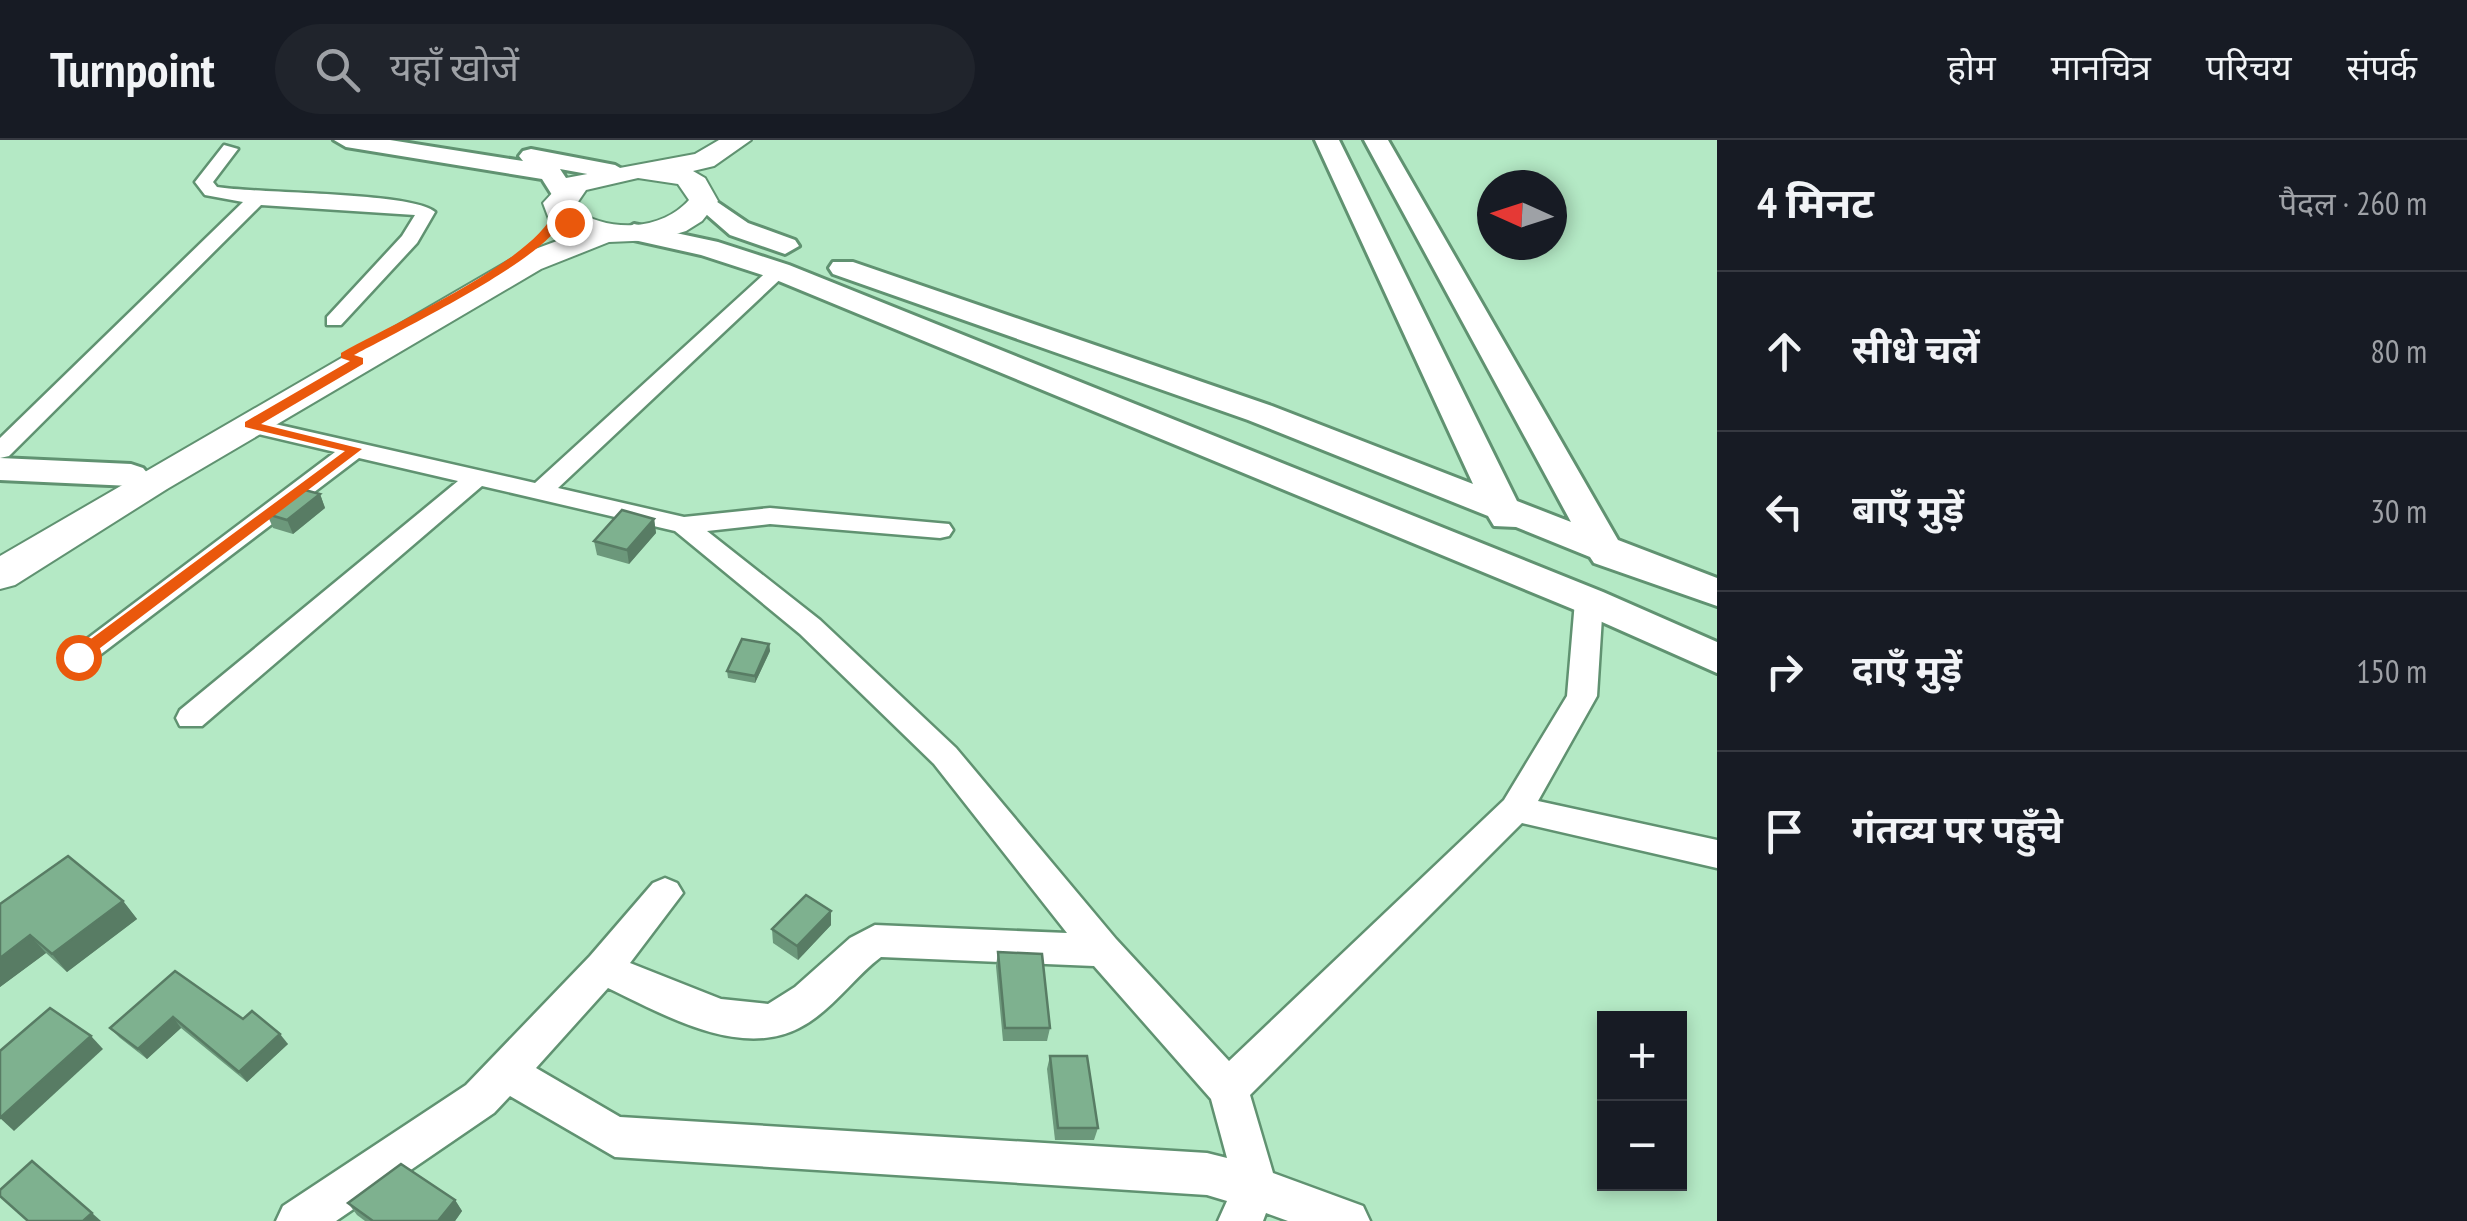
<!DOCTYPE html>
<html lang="hi">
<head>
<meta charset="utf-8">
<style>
  body { margin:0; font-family:"PT Sans Narrow","Noto Sans Devanagari",sans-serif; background:#20242c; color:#f1f3f6 }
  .controls { position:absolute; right:30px; bottom:30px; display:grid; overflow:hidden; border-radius:0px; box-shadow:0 5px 15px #0003 }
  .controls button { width:90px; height:90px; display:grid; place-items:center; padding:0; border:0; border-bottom:2px solid #363941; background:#171b24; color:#f1f3f6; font:50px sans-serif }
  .compass { position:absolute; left:1477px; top:30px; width:90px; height:90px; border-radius:50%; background:#171b24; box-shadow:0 5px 15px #0003; rotate:273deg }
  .stop { position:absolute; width:30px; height:30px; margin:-22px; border:8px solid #ea580c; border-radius:50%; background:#fff }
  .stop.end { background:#ea580c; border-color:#fff; box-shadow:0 2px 10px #0008 }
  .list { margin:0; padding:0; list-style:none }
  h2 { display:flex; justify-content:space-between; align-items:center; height:130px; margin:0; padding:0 40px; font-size:42px }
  h2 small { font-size:32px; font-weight:400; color:#9ea1a6 }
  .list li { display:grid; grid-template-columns:65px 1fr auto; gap:30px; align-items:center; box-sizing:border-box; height:160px; padding:0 40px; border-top:2px solid #363941 }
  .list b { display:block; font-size:38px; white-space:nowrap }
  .list em { font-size:32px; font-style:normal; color:#9ea1a6 }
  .icon { flex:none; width:55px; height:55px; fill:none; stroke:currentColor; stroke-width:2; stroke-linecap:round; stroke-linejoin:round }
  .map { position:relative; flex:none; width:1717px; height:1081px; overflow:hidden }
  header { display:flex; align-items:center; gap:60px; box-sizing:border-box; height:140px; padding:0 50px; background:#171b24; border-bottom:2px solid #363941 }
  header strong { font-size:48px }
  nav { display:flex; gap:55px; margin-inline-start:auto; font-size:35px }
  .search { width:700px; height:90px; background:#20242c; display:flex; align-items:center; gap:25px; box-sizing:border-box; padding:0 35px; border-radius:55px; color:#9ea1a6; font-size:38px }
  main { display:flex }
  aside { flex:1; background:#171b24 }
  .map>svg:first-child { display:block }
</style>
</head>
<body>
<header>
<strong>Turnpoint</strong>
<div class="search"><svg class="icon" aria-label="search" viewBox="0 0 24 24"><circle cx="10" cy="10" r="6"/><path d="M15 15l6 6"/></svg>यहाँ खोजें</div>
<nav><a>होम</a><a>मानचित्र</a><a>परिचय</a><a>संपर्क</a></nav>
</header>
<main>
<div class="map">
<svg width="1717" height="1081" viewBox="0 0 1717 1081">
  <rect width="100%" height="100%" fill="#b4e9c5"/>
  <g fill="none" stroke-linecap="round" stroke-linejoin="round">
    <defs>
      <g id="street">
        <path d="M224,5L238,9L213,42L217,47C260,54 412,52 435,72L417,103L341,185H327V177L402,96L415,75L261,65L9,316L0,318V298L243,62L205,55L195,42Z"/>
        <path d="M772,127L789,131L558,348L684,377L770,368L949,384L953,390L949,396L940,398L770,384L707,391L820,480L956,608L1116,799L1229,921L1504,660L1567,556L1575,461L1589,452L1603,461L1597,556L1538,661L1717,700V728L1522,683L1250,955L1273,1033L1363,1066L1370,1081H1288L1266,1073L1263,1081H1218L1227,1061L1207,1055L615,1017L510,956L494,973L336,1081H276L283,1066L466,945L590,816L653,743L665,738L677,743L683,753L630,823L721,859L768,864L795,847L850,798L875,785L1067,793L934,624L800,494L675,391L482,346L202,586H180L176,578L180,570L458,341L359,318L88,524H68L63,517L335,312L241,290V280L249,278L535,343ZM881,817L1094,826L1211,959L1227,1018L1207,1013L620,977L536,928L608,848C663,874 739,919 799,888C831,872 853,838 881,817Z"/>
      </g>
      <g id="secondary">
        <polygon points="334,0 390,0 523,21 519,16 523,11 531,9 615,25 627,32 615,39 560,29 576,53 563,61 554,58 542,39 346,7"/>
        <polygon points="1315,0 1339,0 1517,361 1571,382 1364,0 1388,0 1618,400 1717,438 1717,466 1594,423 1590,417 1516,387 1494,386 1488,376 1248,280 833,134 829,128 833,122 853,122 1272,266 1473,344"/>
        <polygon points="704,53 748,83 795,100 799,106 785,114 730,95 691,61"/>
        <polygon points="634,84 718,102 789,125 1603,452 1717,502 1717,533 1575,470 769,137 701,115 625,98 621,92"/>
        <polygon points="0,318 131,324 143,328 149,335 143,342 131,346 0,340"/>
      </g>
      <path id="primary" d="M719,0H751L714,26L693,31L705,38L718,61L702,81L686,91L656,100L609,102L541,129L167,349L15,445L0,449V416L519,115L576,94L549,79L543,63L566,38L695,14ZM638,38L678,44L689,60C660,92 608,92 573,69L586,50Z"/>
    </defs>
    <use href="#street" stroke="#609271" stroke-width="5"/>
    <use href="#secondary" stroke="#609271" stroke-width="6"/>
    <use href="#primary" stroke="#609271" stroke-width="4"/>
    <use href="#street" fill="#fff" fill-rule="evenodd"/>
    <use href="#secondary" fill="#fff" fill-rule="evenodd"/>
    <use href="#primary" fill="#fff" fill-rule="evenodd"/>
  </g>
  <g fill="#6c987b">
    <polygon points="320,354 325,368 293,394 273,388 267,374"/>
    <polygon points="654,379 656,393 629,424 597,415 594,401"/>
    <polygon points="769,504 770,511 755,543 728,538 727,531"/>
    <polygon points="123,761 137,779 67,832 46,813 0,847 0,764"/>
    <polygon points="831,771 831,785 798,820 773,803 772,789"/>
    <polygon points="998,812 1050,888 1047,901 1003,901 996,826"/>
    <polygon points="175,831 243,879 288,904 247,942 181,888 147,919 120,898 110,888"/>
    <polygon points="1050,916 1098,988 1094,1000 1055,1000 1047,929"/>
    <polygon points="455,1060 462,1071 455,1081 365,1081 357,1075 348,1063"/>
  </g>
  <g fill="#587c64">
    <polygon points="320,354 325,368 293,394 287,380"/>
    <polygon points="654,379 656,393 629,424 627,410"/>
    <polygon points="769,504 770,511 755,543 755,536"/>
    <polygon points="123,761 137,779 67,832 52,814"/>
    <polygon points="831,771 831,785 798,820 797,806"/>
    <polygon points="30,795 46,813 0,847 0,818"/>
    <polygon points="173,877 181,888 147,919 138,909"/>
    <polygon points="280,894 288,904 247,942 239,932"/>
    <polygon points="91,896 103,909 14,991 0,978"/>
    <polygon points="455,1060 462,1071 455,1081 438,1081"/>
    <polygon points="92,1073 101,1081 83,1081"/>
  </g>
  <g fill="#7eb18f" stroke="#587c64" stroke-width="2.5">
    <polygon points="301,349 320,354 287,380 267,374"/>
    <polygon points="622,370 654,379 627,410 594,401"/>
    <polygon points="742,499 769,504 755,536 727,531"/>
    <polygon points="68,716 123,761 52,814 30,795 0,818 0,764"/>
    <polygon points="806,755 831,771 797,806 772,789"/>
    <polygon points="998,812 1042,814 1050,888 1005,888"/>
    <polygon points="175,831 243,879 252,871 280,894 239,932 173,877 138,909 110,888"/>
    <polygon points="50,868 91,896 0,978 0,911"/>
    <polygon points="1050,916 1087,916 1098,988 1058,988"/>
    <polygon points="32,1021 92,1073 83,1081 28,1081 0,1056 0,1050"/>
    <polygon points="401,1024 455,1060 438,1081 373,1081 348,1063"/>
  </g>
  <path fill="#ea580c" d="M555,71H563L574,82L562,80C550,117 394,193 354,215L363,218V224L261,284L362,309L83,521H72V513L345,311L245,287V282L350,221L341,218V213C394,183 533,122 555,71Z"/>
</svg>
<div class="controls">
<button>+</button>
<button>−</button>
</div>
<svg class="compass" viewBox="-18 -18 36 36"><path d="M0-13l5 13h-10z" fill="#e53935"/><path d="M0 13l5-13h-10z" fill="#9ea1a6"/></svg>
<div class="stop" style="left:78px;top:517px"></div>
<div class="stop end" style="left:569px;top:82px"></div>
</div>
<aside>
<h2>4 मिनट<small>पैदल · 260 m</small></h2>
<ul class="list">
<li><svg class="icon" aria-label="ahead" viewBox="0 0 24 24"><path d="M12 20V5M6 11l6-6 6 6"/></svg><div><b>सीधे चलें</b></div><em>80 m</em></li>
<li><svg class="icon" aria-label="left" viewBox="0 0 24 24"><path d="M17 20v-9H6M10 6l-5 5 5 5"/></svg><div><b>बाएँ मुड़ें</b></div><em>30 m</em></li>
<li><svg class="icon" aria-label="right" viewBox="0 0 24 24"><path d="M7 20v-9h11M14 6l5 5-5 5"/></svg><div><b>दाएँ मुड़ें</b></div><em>150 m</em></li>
<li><svg class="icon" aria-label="arrive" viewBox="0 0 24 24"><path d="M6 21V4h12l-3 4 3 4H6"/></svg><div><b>गंतव्य पर पहुँचे</b></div></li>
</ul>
</aside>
</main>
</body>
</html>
